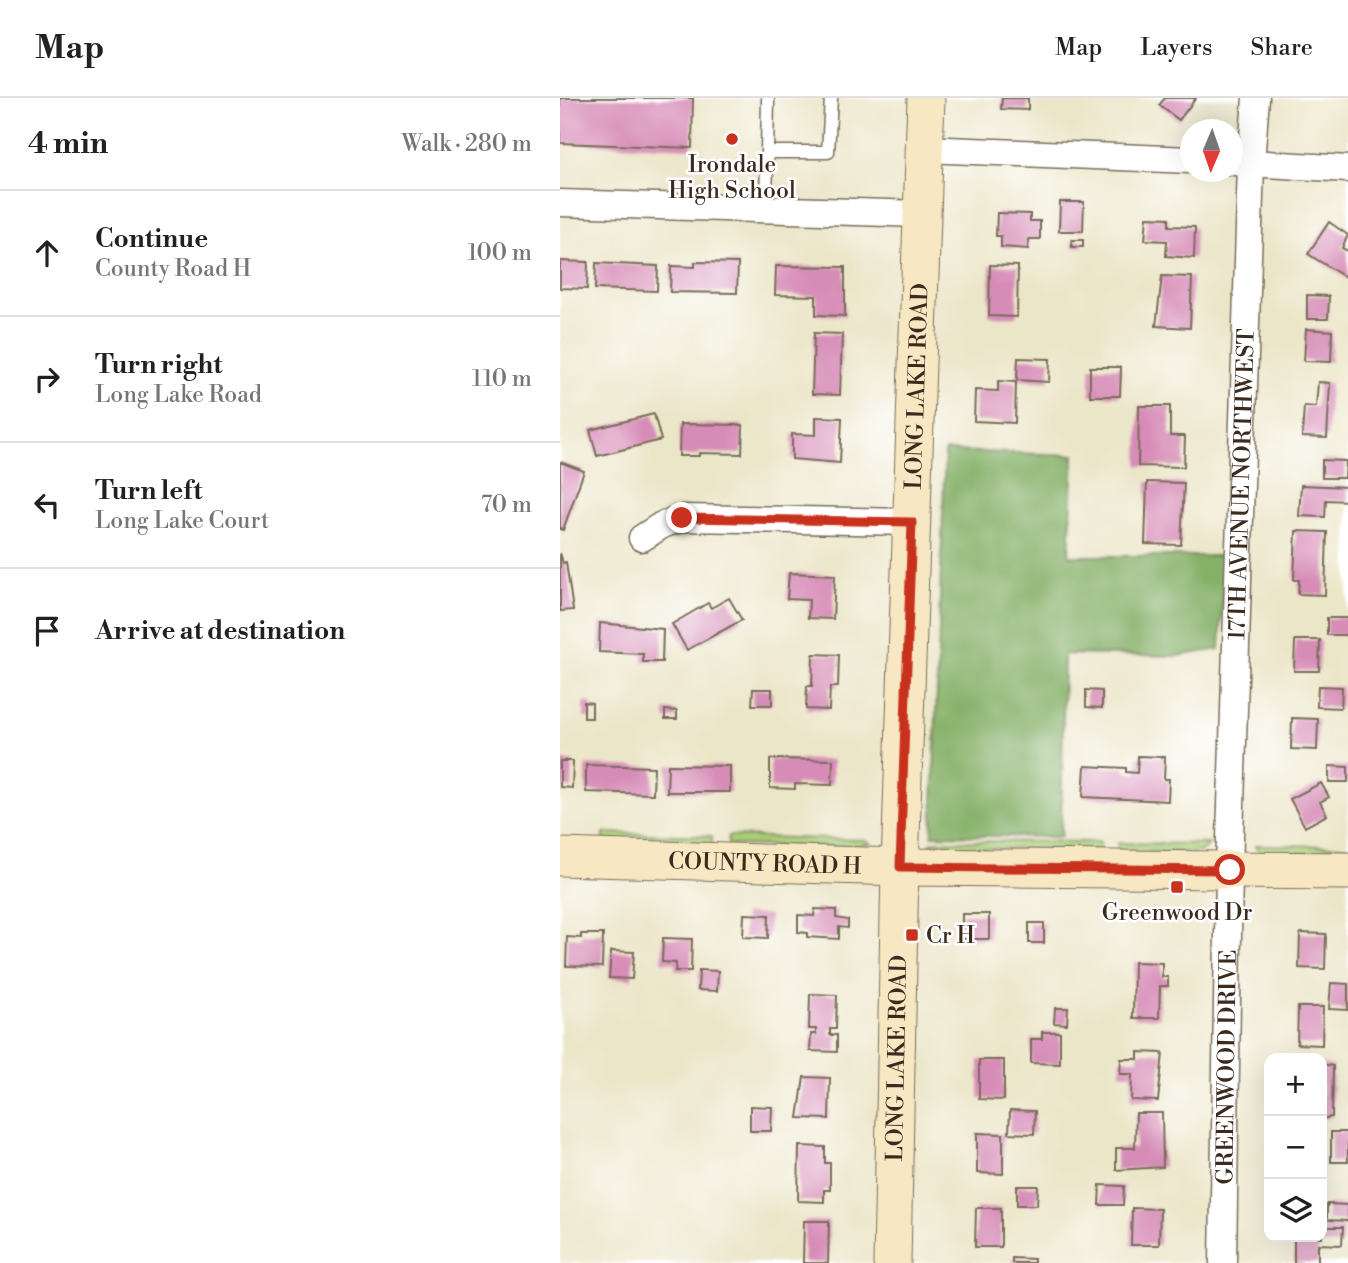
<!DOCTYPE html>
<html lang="en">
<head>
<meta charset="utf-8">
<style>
  body { margin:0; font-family:"Libre Bodoni",serif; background:#f6f6f6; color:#202124 }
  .controls { position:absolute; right:21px; bottom:21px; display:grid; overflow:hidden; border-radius:14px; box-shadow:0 7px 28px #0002 }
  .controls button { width:63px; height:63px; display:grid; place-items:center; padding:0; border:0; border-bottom:2px solid #e0e0e0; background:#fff; color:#202124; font:35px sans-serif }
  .compass { position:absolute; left:620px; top:21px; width:63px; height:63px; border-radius:50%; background:#fff; box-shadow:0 7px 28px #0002; rotate:182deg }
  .stop { position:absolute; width:21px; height:21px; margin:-16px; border:5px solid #c8321e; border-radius:50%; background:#fff }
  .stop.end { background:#c8321e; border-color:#fff; box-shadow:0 2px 7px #0008 }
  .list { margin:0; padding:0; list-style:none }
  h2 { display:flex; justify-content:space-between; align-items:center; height:91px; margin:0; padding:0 28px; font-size:30px }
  h2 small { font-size:23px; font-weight:400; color:#757577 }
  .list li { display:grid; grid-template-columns:46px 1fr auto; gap:21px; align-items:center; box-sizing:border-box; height:126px; padding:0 28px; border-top:2px solid #e0e0e0 }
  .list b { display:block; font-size:26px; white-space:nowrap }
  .list p { margin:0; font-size:23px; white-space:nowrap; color:#757577 }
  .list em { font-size:23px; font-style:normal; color:#757577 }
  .icon { flex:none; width:38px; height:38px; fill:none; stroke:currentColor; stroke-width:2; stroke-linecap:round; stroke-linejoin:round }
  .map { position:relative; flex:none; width:788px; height:1165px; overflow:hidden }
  header { display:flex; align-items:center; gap:42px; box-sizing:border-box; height:98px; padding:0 35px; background:#fff; border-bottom:2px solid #e0e0e0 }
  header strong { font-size:33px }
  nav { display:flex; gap:38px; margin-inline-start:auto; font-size:24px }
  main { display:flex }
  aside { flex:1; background:#fff }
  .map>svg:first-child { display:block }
</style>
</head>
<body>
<header>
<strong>Map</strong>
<nav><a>Map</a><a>Layers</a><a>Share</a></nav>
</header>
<main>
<aside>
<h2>4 min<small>Walk · 280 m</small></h2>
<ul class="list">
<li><svg class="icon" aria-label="ahead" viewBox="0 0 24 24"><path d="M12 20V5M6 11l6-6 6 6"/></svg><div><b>Continue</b><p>County Road H</p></div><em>100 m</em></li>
<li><svg class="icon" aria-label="right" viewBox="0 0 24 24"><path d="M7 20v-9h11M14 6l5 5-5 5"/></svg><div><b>Turn right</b><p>Long Lake Road</p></div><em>110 m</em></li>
<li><svg class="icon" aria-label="left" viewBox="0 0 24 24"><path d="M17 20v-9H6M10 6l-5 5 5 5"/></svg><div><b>Turn left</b><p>Long Lake Court</p></div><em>70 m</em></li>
<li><svg class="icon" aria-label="arrive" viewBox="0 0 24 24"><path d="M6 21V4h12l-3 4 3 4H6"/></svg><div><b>Arrive at destination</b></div></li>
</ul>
</aside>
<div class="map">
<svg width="788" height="1165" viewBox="0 0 788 1165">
  <rect width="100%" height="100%" fill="#fff"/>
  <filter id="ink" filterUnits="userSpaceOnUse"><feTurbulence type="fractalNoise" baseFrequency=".0143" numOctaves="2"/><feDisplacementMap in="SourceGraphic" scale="14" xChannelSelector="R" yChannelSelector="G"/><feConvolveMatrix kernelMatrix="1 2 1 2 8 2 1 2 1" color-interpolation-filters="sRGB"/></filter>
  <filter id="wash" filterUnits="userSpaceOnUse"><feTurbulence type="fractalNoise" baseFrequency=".00686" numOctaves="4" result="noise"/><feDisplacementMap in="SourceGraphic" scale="28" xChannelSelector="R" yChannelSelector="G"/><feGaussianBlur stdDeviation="1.57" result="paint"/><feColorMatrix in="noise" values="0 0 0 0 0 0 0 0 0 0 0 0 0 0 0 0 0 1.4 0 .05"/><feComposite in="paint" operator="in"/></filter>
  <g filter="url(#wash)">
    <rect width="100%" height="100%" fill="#ece6c9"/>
    <g fill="#a7cd77" stroke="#717c4a" stroke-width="2">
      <polygon points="44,735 152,738 152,746 44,743"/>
      <polygon points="168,738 306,742 310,745 293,749 168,747"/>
      <polygon points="374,743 540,744 540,753 392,749 370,746"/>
      <polygon points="558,745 649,746 640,754 558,754"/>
      <polygon points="696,747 788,748 788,756 699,754"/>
    </g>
    <polygon fill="#85b068" stroke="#606d43" stroke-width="2" points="385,353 514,357 509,458 664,458 660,551 617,558 504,556 501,739 372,737"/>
    <g id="blocks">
      <g fill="#d78cb7">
        <polygon points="0,0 133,0 132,50 0,45"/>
        <polygon points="442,0 468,0 468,12 441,11"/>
        <polygon points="605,0 636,0 619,22 599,7"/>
        <polygon points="500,104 524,104 523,133 499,133"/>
        <polygon points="437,115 470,116 470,123 480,123 480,141 469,141 468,151 441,149 441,138 436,138"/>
        <polygon points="587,119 609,120 609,128 635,129 634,160 606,158 607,143 585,142"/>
        <polygon points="769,124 788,137 782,150 788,153 788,181 748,156"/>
        <rect x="512" y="142" width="11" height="7"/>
        <polygon points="0,163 28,164 27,191 0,190"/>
        <polygon points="135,164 178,165 177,195 110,194 111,168 135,169"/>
        <polygon points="36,165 98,168 97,193 35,191"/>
        <polygon points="430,167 458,168 457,219 429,218"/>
        <polygon points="216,168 285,169 285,218 256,217 256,198 215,197"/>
        <polygon points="602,178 632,179 630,230 596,228"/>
        <polygon points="747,197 769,198 768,221 747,221"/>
        <polygon points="746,231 772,233 771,264 744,263"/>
        <polygon points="254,235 282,236 280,297 252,296"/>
        <polygon points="458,260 490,261 489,284 457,282"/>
        <polygon points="530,269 561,269 560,298 530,298"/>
        <polygon points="438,283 456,284 455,325 414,323 415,292 438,293"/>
        <polygon points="758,284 770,285 767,340 742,339 744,308 756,309"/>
        <polygon points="579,308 610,308 610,338 625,338 624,369 578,368"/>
        <polygon points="94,316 101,342 37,358 30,332"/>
        <polygon points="256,319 282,320 280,365 232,361 232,336 256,337"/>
        <polygon points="120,326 183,327 182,356 139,355 139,358 119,358"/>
        <polygon points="762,362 786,363 785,380 762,380"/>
        <polygon points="0,364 24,373 3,432 0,431"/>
        <polygon points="587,384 624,385 621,447 585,446"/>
        <polygon points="741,387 788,389 788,403 766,402 765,419 739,418"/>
        <polygon points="736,433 767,434 765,497 738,496 739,482 734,482"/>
        <polygon points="0,455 3,465 6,464 13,512 0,513"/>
        <polygon points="229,475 275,477 273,521 248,520 249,502 227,501"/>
        <polygon points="169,500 182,522 127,552 112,526 148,505 151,510"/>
        <rect x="767" y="520" width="21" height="17"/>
        <polygon points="40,525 103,531 102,564 83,564 83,556 39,554"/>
        <polygon points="735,542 760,542 759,573 734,573"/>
        <polygon points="253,556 279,557 278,589 270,589 269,612 246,611 247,588 252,588"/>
        <polygon points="758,588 782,589 781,610 757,609"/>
        <polygon points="193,591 212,591 212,607 192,607"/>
        <polygon points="526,592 542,593 542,610 526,609"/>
        <polygon points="24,604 32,605 32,620 24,620"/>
        <polygon points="105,612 117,613 117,621 105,621"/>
        <polygon points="732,620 758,621 757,652 731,651"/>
        <polygon points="578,658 605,659 604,681 609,681 608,703 523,699 525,668 566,670 566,674 577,675"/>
        <polygon points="210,661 273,662 272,687 235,686 235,691 210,690"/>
        <polygon points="0,663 13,663 12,690 0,689"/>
        <polygon points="26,667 94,669 93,696 26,694"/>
        <polygon points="108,667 170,668 170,694 107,694"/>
        <polygon points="769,668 788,669 788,684 769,684"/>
        <polygon points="761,685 769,699 760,704 767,717 745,729 730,701"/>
        <polygon points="255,811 276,812 276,820 288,822 288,830 279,829 279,841 247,839 247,835 238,834 238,817 254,818"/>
        <polygon points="184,816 209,817 208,840 183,839"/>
        <rect x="402" y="816" width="27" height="25"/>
        <rect x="469" y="825" width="15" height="20"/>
        <polygon points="740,835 766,836 765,871 739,870"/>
        <polygon points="21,836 43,836 42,869 6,868 7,839 21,840"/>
        <polygon points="103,840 132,841 131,873 115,873 116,865 102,864"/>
        <polygon points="51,853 74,854 72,881 49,880"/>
        <polygon points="574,864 602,865 602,879 608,879 608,888 600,888 599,920 573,920"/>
        <polygon points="139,872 158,873 157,893 138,892"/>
        <polygon points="771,885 788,886 788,912 769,911"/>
        <polygon points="250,896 277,897 276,931 270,931 270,937 277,937 277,954 250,953 251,936 256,936 256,931 249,931"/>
        <polygon points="738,909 763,909 762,947 737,946"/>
        <polygon points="495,910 508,910 507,926 494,925"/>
        <polygon points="482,934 500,934 500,966 471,965 471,941 482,941"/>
        <polygon points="578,954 603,955 598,1003 571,1002 572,976 560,976 561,961 578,961"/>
        <polygon points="419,962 444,962 444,1002 419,1001"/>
        <polygon points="762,966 773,968 772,1019 762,1021"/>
        <polygon points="244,979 270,980 269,1021 238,1020"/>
        <polygon points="190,1008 212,1009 211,1033 190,1033"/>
        <polygon points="450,1012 475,1013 474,1036 449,1035"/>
        <polygon points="576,1015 602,1015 603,1069 556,1072 556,1050 575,1050"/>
        <rect x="771" y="1034" width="17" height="30"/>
        <polygon points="417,1035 443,1036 443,1076 417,1075"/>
        <polygon points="239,1048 265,1049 265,1065 270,1065 270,1092 264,1092 264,1104 238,1103"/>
        <polygon points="540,1087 564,1088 563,1107 539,1107"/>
        <polygon points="457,1088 478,1088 477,1107 457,1107"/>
        <polygon points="767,1106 788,1107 788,1123 767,1122"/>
        <polygon points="416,1110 441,1110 441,1149 415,1149"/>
        <polygon points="572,1110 600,1111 599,1147 571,1147"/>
        <polygon points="244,1123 269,1123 268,1165 243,1165"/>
        <polygon points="762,1129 783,1129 782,1147 758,1146 758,1165 734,1165 734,1139 762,1139"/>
        <polygon points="452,1160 474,1161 474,1165 452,1165"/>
      </g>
    </g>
  </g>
  <g filter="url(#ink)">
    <use href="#blocks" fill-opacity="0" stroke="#796c5a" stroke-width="2"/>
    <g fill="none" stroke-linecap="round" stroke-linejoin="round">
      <defs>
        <g id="lane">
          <polyline points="207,54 268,54 271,0"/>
          <polyline points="206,112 208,0"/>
        </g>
        <g id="street">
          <polyline points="364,51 631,62"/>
          <polyline points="673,64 788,71"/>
          <polyline points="0,105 362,116"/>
          <polyline points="82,440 102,427 123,420 352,424"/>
          <path id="s1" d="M663,1165L669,772L691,65L696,0"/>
        </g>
        <g id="secondary">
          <path id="s2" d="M0,759L340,769L788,773"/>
          <path id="s3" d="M332,1165L340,769L366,0"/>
        </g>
      </defs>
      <use href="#lane" stroke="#796c5a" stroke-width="15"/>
      <use href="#street" stroke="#796c5a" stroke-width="29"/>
      <use href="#secondary" stroke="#796c5a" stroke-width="39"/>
      <use href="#lane" stroke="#fff" stroke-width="12"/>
      <use href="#street" stroke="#fff" stroke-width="26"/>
      <use href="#secondary" stroke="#f7e8c3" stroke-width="37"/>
    </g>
  </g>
  <g fill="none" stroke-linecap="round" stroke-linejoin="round" filter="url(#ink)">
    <polyline stroke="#c8321e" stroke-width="9" points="122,420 352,424 340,769 670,772"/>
  </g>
  <g fill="#c8321e" stroke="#fff" stroke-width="2.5">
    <circle cx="172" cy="41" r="7"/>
    <rect x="610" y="782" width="14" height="14" rx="3.5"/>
    <rect x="345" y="830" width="14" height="14" rx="3.5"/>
  </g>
  <g text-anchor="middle" stroke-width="5" stroke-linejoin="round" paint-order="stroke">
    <g font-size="23" fill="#3b2a1e" stroke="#fff">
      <text x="172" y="74">Irondale<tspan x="172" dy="26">High School</tspan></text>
      <text x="617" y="822">Greenwood Dr</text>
      <text x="366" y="845" text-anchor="start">Cr H</text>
    </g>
    <g font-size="23" fill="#3b2a1e" stroke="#fff">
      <text dy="8" stroke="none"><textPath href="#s3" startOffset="877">LONG LAKE ROAD</textPath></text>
      <text dy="8" stroke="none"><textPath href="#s1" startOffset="779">17TH AVENUE NORTHWEST</textPath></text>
      <text dy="8" stroke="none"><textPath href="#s2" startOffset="205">COUNTY ROAD H</textPath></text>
      <text dy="8" stroke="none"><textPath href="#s3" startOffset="205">LONG LAKE ROAD</textPath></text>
      <text dy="8" stroke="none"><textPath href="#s1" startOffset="196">GREENWOOD DRIVE</textPath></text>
    </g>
  </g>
</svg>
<div class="controls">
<button>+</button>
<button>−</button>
<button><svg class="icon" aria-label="layers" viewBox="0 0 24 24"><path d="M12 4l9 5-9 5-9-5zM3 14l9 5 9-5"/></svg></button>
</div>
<svg class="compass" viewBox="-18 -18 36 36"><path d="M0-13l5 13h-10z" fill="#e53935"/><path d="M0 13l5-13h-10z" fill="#757577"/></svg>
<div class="stop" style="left:670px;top:772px"></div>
<div class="stop end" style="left:122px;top:420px"></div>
</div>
</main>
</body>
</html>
